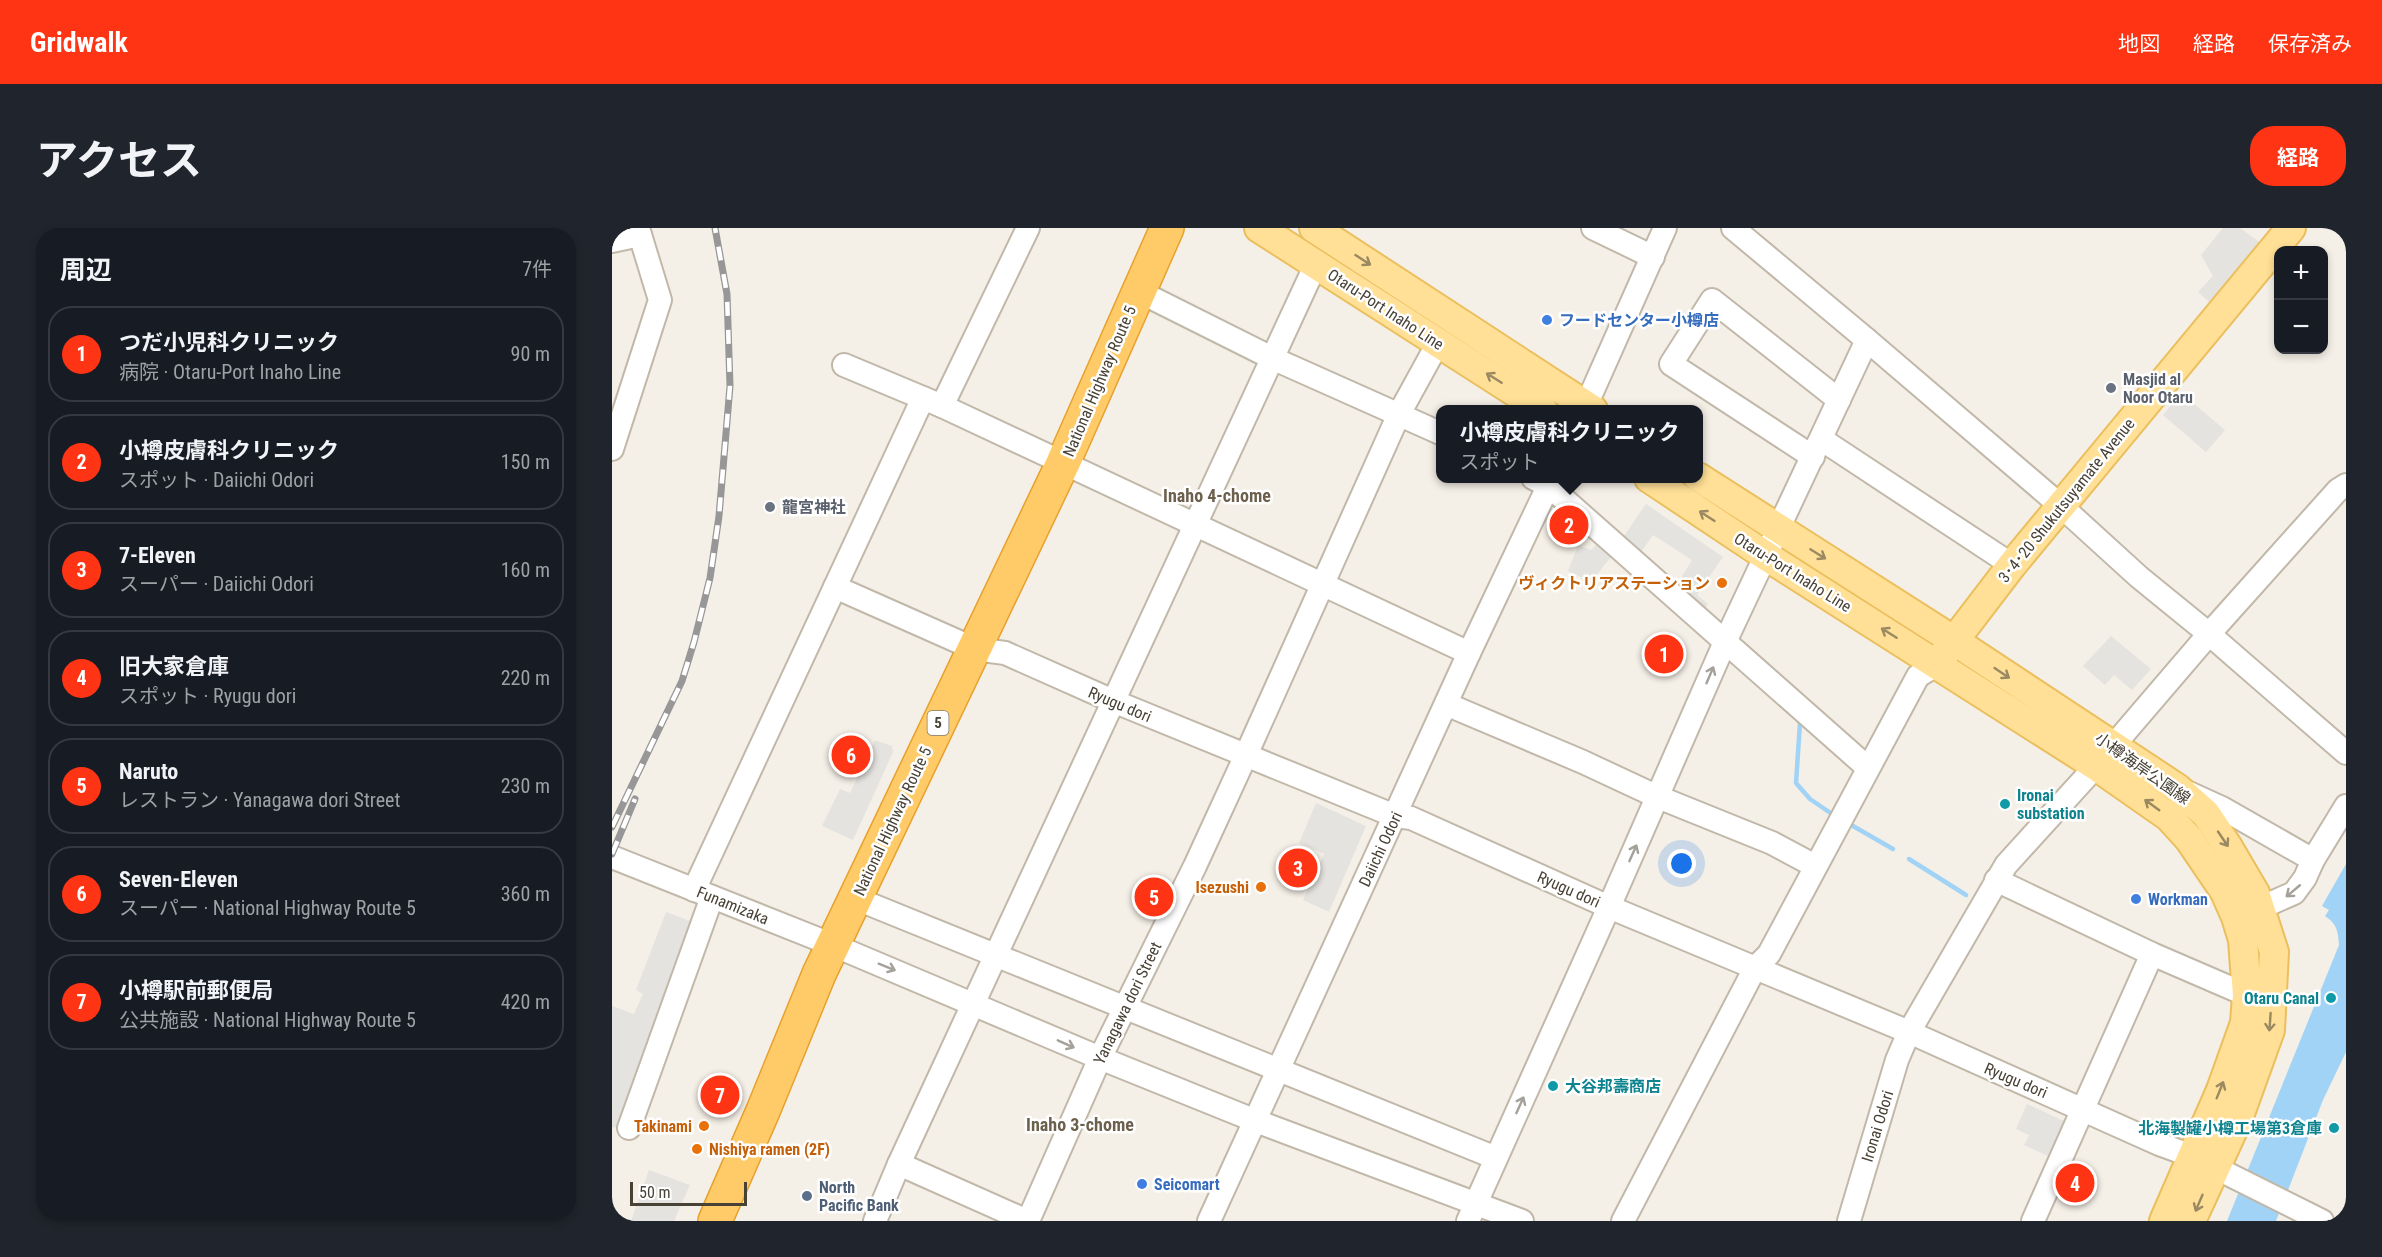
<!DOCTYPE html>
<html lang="ja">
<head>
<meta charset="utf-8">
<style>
  body { margin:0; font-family:"Roboto Condensed","Noto Sans JP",sans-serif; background:#20242c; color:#f1f3f6 }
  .controls { position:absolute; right:18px; top:18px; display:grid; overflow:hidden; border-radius:12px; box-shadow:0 3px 9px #0003 }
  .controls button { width:54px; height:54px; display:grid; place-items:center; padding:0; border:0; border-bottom:2px solid #363941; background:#171b24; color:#f1f3f6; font:30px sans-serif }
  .scale { position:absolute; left:18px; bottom:15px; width:117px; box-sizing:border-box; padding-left:6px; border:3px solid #484135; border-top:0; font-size:16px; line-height:21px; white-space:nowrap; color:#484135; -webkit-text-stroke:4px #fff; paint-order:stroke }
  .you { position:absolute; left:1070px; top:636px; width:21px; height:21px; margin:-15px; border:4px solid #fff; border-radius:50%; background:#1a73e8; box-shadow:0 0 0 9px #1a73e833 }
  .badge { display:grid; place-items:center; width:39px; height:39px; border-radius:50%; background:#ff3414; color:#fff; font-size:20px; font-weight:700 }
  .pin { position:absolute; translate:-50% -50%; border:3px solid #fff; box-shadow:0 2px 6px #0006 }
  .popup { position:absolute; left:824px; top:177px; width:267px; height:78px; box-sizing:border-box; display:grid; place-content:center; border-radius:12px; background:#171b24; filter:drop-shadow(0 2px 4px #0005); font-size:20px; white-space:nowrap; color:#9ea1a6 }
  .popup b { font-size:22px; color:#f1f3f6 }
  .popup::after { content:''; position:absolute; left:50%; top:100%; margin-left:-12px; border:12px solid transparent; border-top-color:#171b24 }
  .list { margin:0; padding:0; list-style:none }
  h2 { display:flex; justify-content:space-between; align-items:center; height:78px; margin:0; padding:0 24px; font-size:26px }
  h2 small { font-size:20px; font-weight:400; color:#9ea1a6 }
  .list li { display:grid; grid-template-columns:39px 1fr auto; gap:18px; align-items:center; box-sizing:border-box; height:96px; margin:0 12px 12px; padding:0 12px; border:2px solid #363941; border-radius:24px }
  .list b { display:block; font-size:22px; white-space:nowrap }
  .list p { margin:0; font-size:20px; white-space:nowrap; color:#9ea1a6 }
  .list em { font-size:20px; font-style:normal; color:#9ea1a6 }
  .map { position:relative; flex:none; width:1734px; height:993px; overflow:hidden; border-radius:24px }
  header { display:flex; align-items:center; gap:36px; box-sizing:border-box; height:84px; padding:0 30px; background:#ff3414; color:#fff }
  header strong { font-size:28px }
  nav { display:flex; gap:33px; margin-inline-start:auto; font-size:21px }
  .intro { display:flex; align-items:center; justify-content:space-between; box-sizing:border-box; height:144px; padding:0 36px }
  h1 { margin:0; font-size:42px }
  .button { padding:15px 27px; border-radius:24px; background:#ff3414; color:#fff; font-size:21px; font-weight:700 }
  main { display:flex; gap:36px; padding:0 36px }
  aside { flex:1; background:#171b24; border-radius:24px; box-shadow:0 3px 9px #0003 }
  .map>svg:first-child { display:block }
</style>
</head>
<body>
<header>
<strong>Gridwalk</strong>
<nav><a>地図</a><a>経路</a><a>保存済み</a></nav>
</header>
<div class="intro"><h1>アクセス</h1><a class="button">経路</a></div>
<main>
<aside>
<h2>周辺<small>7件</small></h2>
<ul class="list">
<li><span class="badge">1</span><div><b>つだ小児科クリニック</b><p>病院 · Otaru-Port Inaho Line</p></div><em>90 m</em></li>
<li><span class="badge">2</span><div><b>小樽皮膚科クリニック</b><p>スポット · Daiichi Odori</p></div><em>150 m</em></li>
<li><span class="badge">3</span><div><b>7-Eleven</b><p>スーパー · Daiichi Odori</p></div><em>160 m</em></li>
<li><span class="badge">4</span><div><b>旧大家倉庫</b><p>スポット · Ryugu dori</p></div><em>220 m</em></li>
<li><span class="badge">5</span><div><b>Naruto</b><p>レストラン · Yanagawa dori Street</p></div><em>230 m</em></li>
<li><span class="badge">6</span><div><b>Seven-Eleven</b><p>スーパー · National Highway Route 5</p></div><em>360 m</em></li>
<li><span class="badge">7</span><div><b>小樽駅前郵便局</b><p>公共施設 · National Highway Route 5</p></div><em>420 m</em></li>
</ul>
</aside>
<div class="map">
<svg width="1734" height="993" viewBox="0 0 1734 993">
  <rect width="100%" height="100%" fill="#f5f0e7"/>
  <g fill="#e5e3df">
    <polygon points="1611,0 1628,0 1653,18 1603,79 1586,64 1601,48 1589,27"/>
    <polygon points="1569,165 1613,202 1594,224 1551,187"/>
    <polygon points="1034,276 1111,329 1085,367 1096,376 1091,384 1062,361 1080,332 1041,307 1027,327 1010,311"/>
    <polygon points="988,313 1002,325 979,354 956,343 966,317 979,322"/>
    <polygon points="1499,408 1539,441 1520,462 1502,447 1493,457 1471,438"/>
    <polygon points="263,512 280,518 281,524 241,612 210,598 228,561 238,565"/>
    <polygon points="704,575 754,598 717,684 691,672 712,626 687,615"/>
    <polygon points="54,684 81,694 5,900 0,899 0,778 22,786 31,766 24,762"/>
    <polygon points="1415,876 1454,894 1438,929 1412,917 1417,907 1404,901"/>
    <polygon points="37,942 78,957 62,993 19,993"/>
  </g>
  <path fill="#a0d3f5" d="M1734,636V824L1711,872L1664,993H1615L1727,717C1726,703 1725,696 1713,688L1717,682L1710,678Z"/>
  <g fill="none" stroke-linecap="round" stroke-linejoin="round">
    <g stroke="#a0d3f5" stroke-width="4.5">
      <polyline points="1188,495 1184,555 1198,571 1220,586"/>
      <polyline points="1241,598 1281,621"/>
      <polyline points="1297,631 1354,667"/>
    </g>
    <defs>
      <g id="minor">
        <polyline points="981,0 1041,29"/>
        <polyline points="1121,0 1255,112 1449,278 1527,349 1597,406 1734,525"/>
        <polyline points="0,13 28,7"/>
        <polyline points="526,63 660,130 828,205"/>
        <polyline points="232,137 330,178 857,425"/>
        <polyline points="330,178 416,0"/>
        <polyline points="972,182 1053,0"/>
        <polyline points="1209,211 1400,337"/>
        <polyline points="0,221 48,72 26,0"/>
        <polyline points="1201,229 1059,136 1100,72 1227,172"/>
        <polyline points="921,250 937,258 1256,540"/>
        <polyline points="223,359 363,421 393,425 501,473 783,588 799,590 997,679 1297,804 1547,916 1580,928 1710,993"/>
        <polyline points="834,476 971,534 1046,569 1160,615 1203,638"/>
        <polyline points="1577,565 1610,580 1701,632"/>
        <polyline points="0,629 221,717 488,830 644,893 910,993"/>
        <polyline points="1384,652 1540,726 1635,767"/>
        <polyline points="82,662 311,170"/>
        <polyline points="245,671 884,930"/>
        <polyline points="1648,680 1682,665 1693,650 1701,632 1734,578"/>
        <polyline points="17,900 100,669"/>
        <polyline points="287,936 415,993"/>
        <polyline points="263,993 287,936 704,36"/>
        <polyline points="416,993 488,830 583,638 634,527 787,186 826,115"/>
        <polyline points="597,993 857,425 940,250"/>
        <polyline points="856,993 997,679 1113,414 1255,112"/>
        <polyline points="1011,993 1143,740 1157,726 1306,448 1326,436"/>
        <polyline points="1237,993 1285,832 1297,804 1394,637 1484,538 1597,406 1726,262 1734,257"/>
        <polyline points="1421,993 1540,726"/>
      </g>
      <g id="major">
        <polyline points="647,0 931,182"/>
        <polyline points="702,0 981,182"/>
        <polyline points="1086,249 1341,412 1565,560 1594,586 1616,619 1643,665 1662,724 1658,802 1626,891 1579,993"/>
        <polyline points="1037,250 1154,328 1484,538 1557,589 1577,611 1613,664 1624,689 1631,712 1635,767 1633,795 1609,862 1552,993"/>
        <polyline points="1332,426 1400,337 1679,0"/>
      </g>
      <polyline id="highway" points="103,993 151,883 207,746 451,235 555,0"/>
    </defs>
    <use href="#minor" stroke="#c1b8a9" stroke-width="26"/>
    <use href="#major" stroke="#ebbf5e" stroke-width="32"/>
    <use href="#highway" stroke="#e7a12e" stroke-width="36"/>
    <use href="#minor" stroke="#fff" stroke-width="22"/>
    <use href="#major" stroke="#ffe096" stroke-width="28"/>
    <use href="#highway" stroke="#ffcb68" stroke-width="33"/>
    <defs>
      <g id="rail">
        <polyline points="0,599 70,453 82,414 98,350 107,288 118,158 115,66 103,0"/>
        <polyline points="0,626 23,571"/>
      </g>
    </defs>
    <use href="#rail" stroke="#979797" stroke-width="7"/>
    <use href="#rail" stroke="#fff" stroke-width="4.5" stroke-dasharray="14" stroke-linecap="butt"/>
  </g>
  <defs><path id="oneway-shaft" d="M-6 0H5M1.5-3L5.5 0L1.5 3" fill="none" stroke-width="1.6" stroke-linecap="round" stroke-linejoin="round" transform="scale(1.5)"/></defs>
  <g stroke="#9a8961">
    <use href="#oneway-shaft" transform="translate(751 32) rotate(33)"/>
    <use href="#oneway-shaft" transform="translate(882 150) rotate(-148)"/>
    <use href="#oneway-shaft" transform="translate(1095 288) rotate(-147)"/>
    <use href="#oneway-shaft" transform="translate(1206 326) rotate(32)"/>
    <use href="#oneway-shaft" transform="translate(1277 405) rotate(-148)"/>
    <use href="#oneway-shaft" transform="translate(1390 445) rotate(34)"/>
    <use href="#oneway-shaft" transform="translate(1540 577) rotate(-144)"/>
    <use href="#oneway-shaft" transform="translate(1611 611) rotate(56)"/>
    <use href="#oneway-shaft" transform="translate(1658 794) rotate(94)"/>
    <use href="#oneway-shaft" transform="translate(1608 862) rotate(-68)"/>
    <use href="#oneway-shaft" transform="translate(1587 975) rotate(113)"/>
  </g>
  <g stroke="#a4a09a">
    <use href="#oneway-shaft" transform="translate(1098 447) rotate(-67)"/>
    <use href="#oneway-shaft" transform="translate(1021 625) rotate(-66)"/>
    <use href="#oneway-shaft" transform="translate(1681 663) rotate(140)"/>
    <use href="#oneway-shaft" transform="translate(275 739) rotate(22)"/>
    <use href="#oneway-shaft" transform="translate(454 816) rotate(24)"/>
    <use href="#oneway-shaft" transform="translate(908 877) rotate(-66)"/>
  </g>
  <g fill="#3f7fe0" stroke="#fff" stroke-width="2">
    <circle cx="935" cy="92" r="6"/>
    <circle cx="1524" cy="671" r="6"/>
    <circle cx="530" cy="956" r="6"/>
  </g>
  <g fill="#6b7280" stroke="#fff" stroke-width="2">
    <circle cx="1499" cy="160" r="6"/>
    <circle cx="158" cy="279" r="6"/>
  </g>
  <g fill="#e8710a" stroke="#fff" stroke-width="2">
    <circle cx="1110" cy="355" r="6"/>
    <circle cx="649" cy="659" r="6"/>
    <circle cx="92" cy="898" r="6"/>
    <circle cx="85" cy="921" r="6"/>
  </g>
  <g fill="#0f9aa8" stroke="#fff" stroke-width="2">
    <circle cx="1393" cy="576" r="6"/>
    <circle cx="1719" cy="770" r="6"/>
    <circle cx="941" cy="858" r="6"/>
    <circle cx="1722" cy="900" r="6"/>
  </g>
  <circle fill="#5c6f8a" stroke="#fff" stroke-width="2" cx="195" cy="968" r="6"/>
  <g text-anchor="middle" stroke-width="5" stroke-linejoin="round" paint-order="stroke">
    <rect fill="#fff" stroke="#7f7a72" stroke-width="1.5" x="315.5" y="483" width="21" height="24" rx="4.5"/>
    <g font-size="15" font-weight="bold" fill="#484135">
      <text x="326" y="500">5</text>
    </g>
    <g font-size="16" fill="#484135" stroke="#fff">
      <text transform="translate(774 81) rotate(33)" y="6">Otaru-Port Inaho Line</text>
      <text transform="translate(487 153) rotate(-67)" y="6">National Highway Route 5</text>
      <text transform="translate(1454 272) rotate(-51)" y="6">3･4･20 Shukutsuyamate Avenue</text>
      <text transform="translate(1181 344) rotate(32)" y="6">Otaru-Port Inaho Line</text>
      <text transform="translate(508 476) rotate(23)" y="6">Ryugu dori</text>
      <text transform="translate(1531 540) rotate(35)" y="6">小樽海岸公園線</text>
      <text transform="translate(280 593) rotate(-65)" y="6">National Highway Route 5</text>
      <text transform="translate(768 621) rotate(-65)" y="6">Daiichi Odori</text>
      <text transform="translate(957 661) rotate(24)" y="6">Ryugu dori</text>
      <text transform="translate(121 677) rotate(22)" y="6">Funamizaka</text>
      <text transform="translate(515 775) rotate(-64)" y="6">Yanagawa dori Street</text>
      <text transform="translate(1404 852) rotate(23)" y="6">Ryugu dori</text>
      <text transform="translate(1265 898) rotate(-73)" y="6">Ironai Odori</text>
    </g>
    <g font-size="16" font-weight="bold" fill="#366cbe" stroke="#fff" text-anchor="start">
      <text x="947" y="98">フードセンター小樽店</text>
      <text x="1536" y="677">Workman</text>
      <text x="542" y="962">Seicomart</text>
    </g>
    <g font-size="16" font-weight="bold" fill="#5b616d" stroke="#fff" text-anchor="start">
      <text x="1511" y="157">Masjid al<tspan x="1511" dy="18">Noor Otaru</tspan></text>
      <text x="170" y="285">龍宮神社</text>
    </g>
    <g font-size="16" font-weight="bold" fill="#c56008" stroke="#fff" text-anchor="end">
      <text x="1098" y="361">ヴィクトリアステーション</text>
      <text x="637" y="665">Isezushi</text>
      <text x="80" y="904">Takinami</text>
      <text x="97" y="927" text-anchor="start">Nishiya ramen (2F)</text>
    </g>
    <g font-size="16" font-weight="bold" fill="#0d838f" stroke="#fff" text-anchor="start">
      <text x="1405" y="573">Ironai<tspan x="1405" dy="18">substation</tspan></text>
      <text x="1707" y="776" text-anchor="end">Otaru Canal</text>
      <text x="953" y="864">大谷邦壽商店</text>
      <text x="1710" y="906" text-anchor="end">北海製罐小樽工場第3倉庫</text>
    </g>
    <g font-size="16" font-weight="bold" fill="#4e5e75" stroke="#fff" text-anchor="start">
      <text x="207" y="965">North<tspan x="207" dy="18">Pacific Bank</tspan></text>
    </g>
    <g font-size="18" font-weight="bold" fill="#6c5f4c" stroke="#fff">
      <text x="605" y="274">Inaho 4-chome</text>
      <text x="468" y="903">Inaho 3-chome</text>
    </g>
  </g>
</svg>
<div class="controls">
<button>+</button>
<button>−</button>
</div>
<div class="scale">50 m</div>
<div class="you"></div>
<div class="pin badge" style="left:1052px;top:426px">1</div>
<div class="pin badge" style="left:957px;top:297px">2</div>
<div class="popup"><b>小樽皮膚科クリニック</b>スポット</div>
<div class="pin badge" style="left:686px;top:640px">3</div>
<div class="pin badge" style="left:1463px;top:955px">4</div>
<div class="pin badge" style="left:542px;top:669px">5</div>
<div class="pin badge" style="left:239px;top:527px">6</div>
<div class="pin badge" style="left:108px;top:867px">7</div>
</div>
</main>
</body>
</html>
